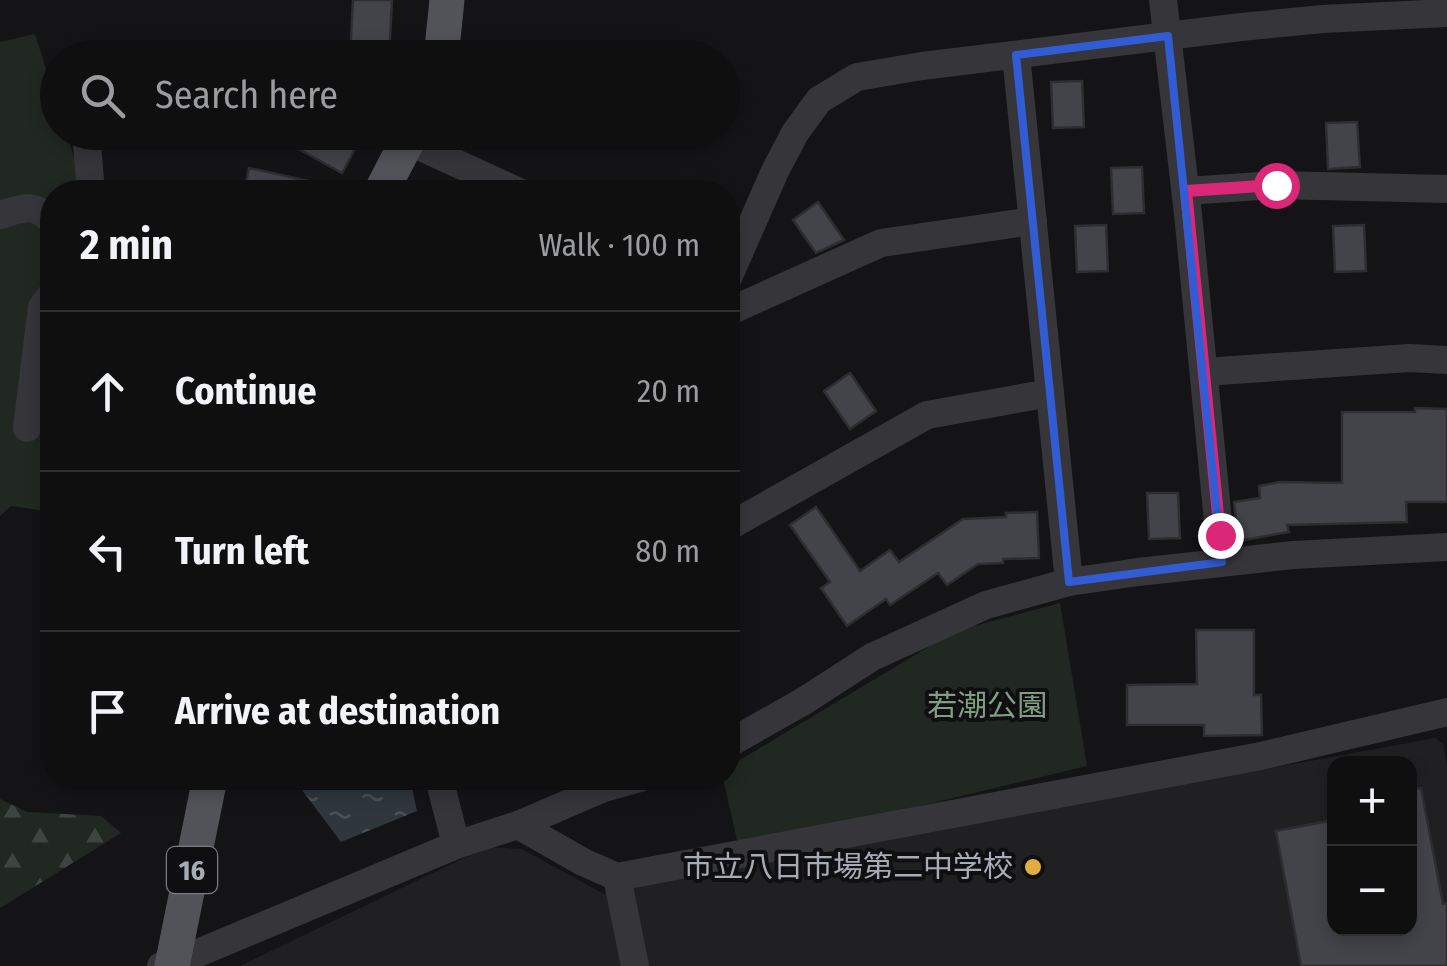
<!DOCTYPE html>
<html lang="en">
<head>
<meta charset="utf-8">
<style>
  body { margin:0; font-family:"Fira Sans Condensed","Noto Sans JP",sans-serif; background:#1d1d1e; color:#f1f3f6 }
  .controls { position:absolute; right:30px; bottom:30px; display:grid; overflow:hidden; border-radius:20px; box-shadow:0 5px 15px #0003 }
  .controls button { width:90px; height:90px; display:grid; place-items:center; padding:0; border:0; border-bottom:2px solid #2f2f30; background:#0f0f10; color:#f1f3f6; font:50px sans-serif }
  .stop { position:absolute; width:30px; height:30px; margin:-22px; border:8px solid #db2777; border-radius:50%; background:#fff }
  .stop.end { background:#db2777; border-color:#fff; box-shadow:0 2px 10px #0008 }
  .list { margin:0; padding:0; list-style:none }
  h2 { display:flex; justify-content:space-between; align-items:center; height:130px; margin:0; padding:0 40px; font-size:42px }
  h2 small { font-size:32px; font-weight:400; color:#9b9c9f }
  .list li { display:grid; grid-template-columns:65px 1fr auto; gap:30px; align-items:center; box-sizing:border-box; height:160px; padding:0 40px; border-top:2px solid #2f2f30 }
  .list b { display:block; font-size:38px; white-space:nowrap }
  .list em { font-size:32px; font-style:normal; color:#9b9c9f }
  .icon { flex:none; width:55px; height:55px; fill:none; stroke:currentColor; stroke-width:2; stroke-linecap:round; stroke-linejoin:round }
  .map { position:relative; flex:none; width:1447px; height:966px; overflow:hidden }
  .search { position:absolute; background:#0f0f10; box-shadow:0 5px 15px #0003; left:40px; top:40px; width:700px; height:110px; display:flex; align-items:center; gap:25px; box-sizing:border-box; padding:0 35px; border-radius:55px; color:#9b9c9f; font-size:38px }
  .panel { position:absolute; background:#0f0f10; box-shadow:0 5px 15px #0003; left:40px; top:180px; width:700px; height:610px; border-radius:40px }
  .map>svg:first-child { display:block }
</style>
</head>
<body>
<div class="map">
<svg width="1447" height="966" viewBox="0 0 1447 966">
  <defs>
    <pattern id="forest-firs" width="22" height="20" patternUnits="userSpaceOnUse" patternTransform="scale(2.5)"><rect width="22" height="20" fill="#212822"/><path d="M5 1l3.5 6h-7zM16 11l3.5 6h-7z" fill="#3e4440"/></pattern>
    <pattern id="water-ripples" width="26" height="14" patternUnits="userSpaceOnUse" patternTransform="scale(2.5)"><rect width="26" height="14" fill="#2f373d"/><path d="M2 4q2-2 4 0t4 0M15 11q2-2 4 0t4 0" fill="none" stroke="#4a5157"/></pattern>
  </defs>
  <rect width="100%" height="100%" fill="#141416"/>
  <path fill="#202023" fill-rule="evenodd" d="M1435,738L1443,744L1447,765V966H240L487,847L522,849L604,894L636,885ZM1334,764H1410V928H1334Z"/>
  <polygon fill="url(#forest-firs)" points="0,799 27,812 101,816 121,833 0,908"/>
  <g fill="#212822">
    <polygon points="35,34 57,104 58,132 66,133 86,192 52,192 52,512 11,506 0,516 0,42"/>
    <polygon points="1060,603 1087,766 739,849 723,778 728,778 728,767 955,631"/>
  </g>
  <polygon fill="url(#water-ripples)" points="301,778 410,778 417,811 341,842 299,786"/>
  <g fill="#434449" stroke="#2e2e32" stroke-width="2.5">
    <polygon points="353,0 392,0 389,58 350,58"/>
    <polygon points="1082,81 1084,127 1053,128 1051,82"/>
    <polygon points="1357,122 1360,167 1328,169 1326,123"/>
    <polygon points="268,132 364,132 342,173"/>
    <polygon points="1142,167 1144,213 1113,214 1111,168"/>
    <polygon points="249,168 313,182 312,192 244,192"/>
    <polygon points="818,202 844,240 816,253 793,220"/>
    <polygon points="1106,225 1108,271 1077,272 1075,226"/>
    <polygon points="1364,225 1366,271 1335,272 1333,226"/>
    <polygon points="850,373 876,411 850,429 824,391"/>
    <polygon points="1415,408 1447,409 1447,502 1406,502 1407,522 1287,525 1289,532 1238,541 1234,502 1260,498 1259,486 1280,482 1342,483 1342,412 1415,412"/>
    <polygon points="1147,493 1178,493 1180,538 1149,539"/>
    <polygon points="816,507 860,571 890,550 899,562 963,519 1006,517 1006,513 1037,512 1039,558 1003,559 1003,563 978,564 947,585 938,573 890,605 886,599 847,626 821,588 830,582 790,525"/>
    <polygon points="1196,630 1254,630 1254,695 1261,695 1262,735 1204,736 1204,725 1127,725 1127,685 1197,684"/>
    <polygon points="1421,788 1443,904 1447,903 1447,966 1301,966 1276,831 1334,820 1334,928 1410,928 1410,789"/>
  </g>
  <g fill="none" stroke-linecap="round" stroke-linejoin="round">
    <g stroke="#36363a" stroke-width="28">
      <polyline points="1163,0 1188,214 1222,562"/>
      <polyline points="1016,55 1069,582"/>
      <polyline points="86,132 91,192"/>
      <polyline points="408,141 519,192"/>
      <polyline points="1186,191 1276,185 1447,189"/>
      <path d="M0,215C24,208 33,202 52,221"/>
      <polyline points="728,278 775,171 795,133 819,100 857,77 922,66 1241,27 1323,19 1447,13"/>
      <polyline points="728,312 881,243 1033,221"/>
      <polyline points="1204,372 1409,358 1447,360"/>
      <polyline points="27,428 42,307 52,294"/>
      <polyline points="728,527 927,415 1050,393"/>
      <polyline points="728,744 804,701 872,657 986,605 1069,582 1138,572 1293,555 1447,547"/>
      <polyline points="439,778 456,845"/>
      <polyline points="518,825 583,862 617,877 1261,756 1447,712"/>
      <polyline points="617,877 635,966"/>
      <polyline points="161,966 198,953 456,845 518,825 604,788 640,778"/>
    </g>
    <g stroke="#525359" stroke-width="35">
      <polyline points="441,58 447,0"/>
      <polyline points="381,192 412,132"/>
      <polyline points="172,966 210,778"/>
    </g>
  </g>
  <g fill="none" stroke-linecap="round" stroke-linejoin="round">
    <polyline stroke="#db2777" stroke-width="12" points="1220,535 1186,191 1276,185"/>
  </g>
  <path fill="none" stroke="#325cd3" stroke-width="8" stroke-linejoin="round" d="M1168,36L1222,562L1069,582L1016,55Z"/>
  <circle fill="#e2ad40" stroke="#0f0f11" stroke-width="4" cx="1033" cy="867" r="10"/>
  <g text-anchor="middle" stroke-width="8" stroke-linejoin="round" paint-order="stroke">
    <rect fill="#0f0f11" stroke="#797c84" stroke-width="2.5" x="167" y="847" width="50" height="46" rx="8"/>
    <g font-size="28" font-weight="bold" fill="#a7abb5">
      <text x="192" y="880">16</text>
    </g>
    <g font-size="30" fill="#809e82" stroke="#0f0f11">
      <text x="987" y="716">若潮公園</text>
    </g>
    <g font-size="30" fill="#a7abb5" stroke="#0f0f11" text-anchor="end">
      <text x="1013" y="877">市立八日市場第二中学校</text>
    </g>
  </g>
</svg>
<div class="controls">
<button>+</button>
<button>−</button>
</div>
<div class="stop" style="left:1276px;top:185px"></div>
<div class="stop end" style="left:1220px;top:535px"></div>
<div class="search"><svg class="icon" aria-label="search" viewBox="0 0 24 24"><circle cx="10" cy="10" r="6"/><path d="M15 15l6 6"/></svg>Search here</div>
<section class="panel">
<h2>2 min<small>Walk · 100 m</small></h2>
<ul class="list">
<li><svg class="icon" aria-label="ahead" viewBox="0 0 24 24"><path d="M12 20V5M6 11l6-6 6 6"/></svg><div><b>Continue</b></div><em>20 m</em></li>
<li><svg class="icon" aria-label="left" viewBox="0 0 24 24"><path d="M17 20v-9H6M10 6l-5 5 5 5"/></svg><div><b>Turn left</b></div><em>80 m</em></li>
<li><svg class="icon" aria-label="arrive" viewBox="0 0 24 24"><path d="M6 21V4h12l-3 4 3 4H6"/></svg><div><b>Arrive at destination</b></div></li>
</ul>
</section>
</div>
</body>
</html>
